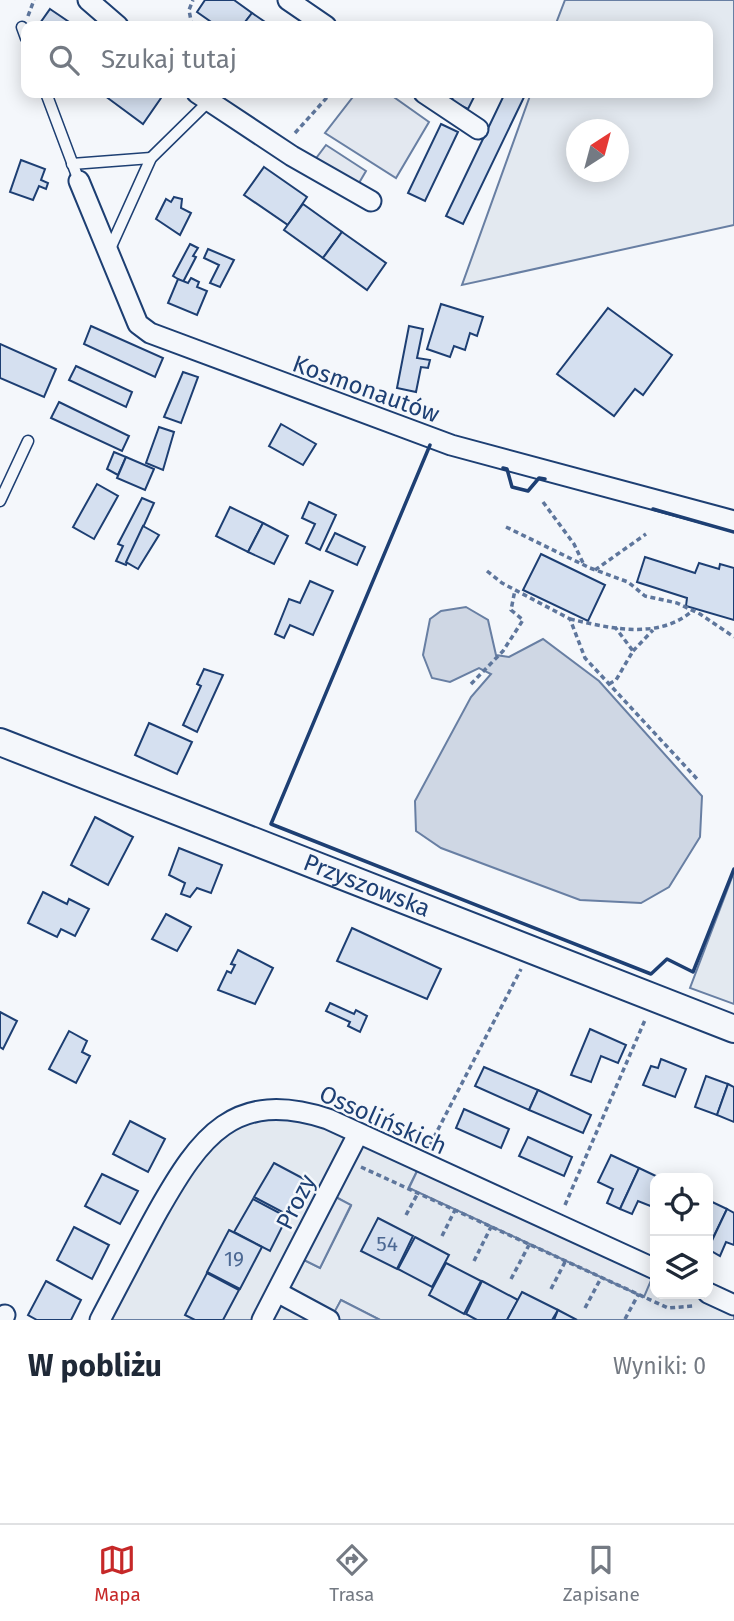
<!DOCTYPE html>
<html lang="pl">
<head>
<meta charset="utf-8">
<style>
  body { margin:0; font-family:"Fira Sans",sans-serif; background:#f2f2f3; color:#1f2937 }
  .controls { position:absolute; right:21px; bottom:21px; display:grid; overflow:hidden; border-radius:14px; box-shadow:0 4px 18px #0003 }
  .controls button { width:63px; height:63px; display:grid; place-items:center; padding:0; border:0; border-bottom:2px solid #e0e1e3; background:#fff; color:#1f2937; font:35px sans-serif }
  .compass { position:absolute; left:566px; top:119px; width:63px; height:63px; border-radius:50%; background:#fff; box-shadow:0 4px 18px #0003; rotate:36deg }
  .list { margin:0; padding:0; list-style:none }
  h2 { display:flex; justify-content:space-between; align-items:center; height:91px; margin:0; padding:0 28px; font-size:30px }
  h2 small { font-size:23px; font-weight:400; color:#747a83 }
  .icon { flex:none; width:38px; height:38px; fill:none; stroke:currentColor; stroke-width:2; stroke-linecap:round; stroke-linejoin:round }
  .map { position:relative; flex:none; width:734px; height:1320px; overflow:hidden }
  .search { position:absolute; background:#fff; box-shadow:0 4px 18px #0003; left:21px; right:21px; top:21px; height:77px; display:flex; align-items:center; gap:18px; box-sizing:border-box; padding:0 24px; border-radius:14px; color:#747a83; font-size:26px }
  .sheet { height:203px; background:#fff }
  nav { display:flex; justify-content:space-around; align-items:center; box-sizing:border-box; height:98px; border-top:2px solid #e0e1e3; background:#fff; font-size:19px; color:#747a83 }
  nav a { display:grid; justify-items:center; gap:4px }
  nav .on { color:#c62828 }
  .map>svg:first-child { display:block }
</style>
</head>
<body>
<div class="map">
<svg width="734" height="1320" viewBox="0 0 734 1320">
  <rect width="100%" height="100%" fill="#f4f7fb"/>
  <g fill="#e3e9f0" stroke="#687fa3" stroke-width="2" fill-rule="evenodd">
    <path d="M565,0H734V225L462,285L531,93H708V26H555ZM576,130H618V172H576Z"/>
    <polygon points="734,872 734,1004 690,988"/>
    <path d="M281,1109L421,1163L409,1187L643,1297L655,1271V1294H708L734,1305V1320H380L341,1300L331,1320H100L198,1146ZM328,1192L351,1206L320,1268L296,1256Z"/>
  </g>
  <g fill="#e3e8f0" stroke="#687fa3" stroke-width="2">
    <polygon points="356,93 388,93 429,122 396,178 325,133"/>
    <polygon points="326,145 366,171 356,188 314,161"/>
    <polygon points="421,1163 655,1271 644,1297 409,1188"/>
    <polygon points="328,1193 351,1205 320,1268 296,1256"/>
    <polygon points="341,1300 380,1320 330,1320"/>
  </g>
  <polygon fill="#cfd7e4" stroke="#687fa3" stroke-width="2" points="466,607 488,620 496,655 509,657 543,639 599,681 702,796 700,837 669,887 641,903 580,900 441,848 416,831 415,801 471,697 491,674 479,668 450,682 432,678 423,655 430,619 441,611"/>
  <g fill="#d5e0f0" stroke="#1d3f73" stroke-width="2">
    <polygon points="205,0 234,0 252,13 242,26 217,26 197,12"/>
    <polygon points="50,9 75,26 38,26"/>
    <polygon points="252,13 271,26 242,26"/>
    <polygon points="108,93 154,93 161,98 143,124 105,96"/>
    <polygon points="455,93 476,93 468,109 451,101"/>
    <polygon points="505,93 526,93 463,224 446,216"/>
    <polygon points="441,124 458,132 425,201 408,193"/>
    <polygon points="21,160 45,169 41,180 48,183 46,189 39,186 33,200 10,192"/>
    <polygon points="264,167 307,197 288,225 244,195"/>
    <polygon points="174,197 182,199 181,208 191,213 180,235 156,219 166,199 171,202"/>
    <polygon points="303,204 342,232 323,258 284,230"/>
    <polygon points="342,232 386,263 367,290 323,258"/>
    <polygon points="190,244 198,248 193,256 196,257 183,282 173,276"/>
    <polygon points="208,249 234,260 220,287 210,283 219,265 204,258"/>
    <polygon points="191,278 199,282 197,287 207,291 197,315 168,303 178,279 188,283"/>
    <polygon points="441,304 483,317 477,336 470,333 465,350 454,346 450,357 427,349"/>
    <polygon points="608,308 672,355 643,395 635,389 614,416 557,374"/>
    <polygon points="91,326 163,358 155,377 84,344"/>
    <polygon points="409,326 423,329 417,358 430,360 428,368 421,367 416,392 397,388"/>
    <polygon points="0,344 56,369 44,397 0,378"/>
    <polygon points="76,366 132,392 126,407 69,380"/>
    <polygon points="183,372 198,377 181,423 164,417"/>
    <polygon points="59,402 129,436 122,451 51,418"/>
    <polygon points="281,424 316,444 303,465 269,446"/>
    <polygon points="159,427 174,432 163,470 146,463"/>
    <polygon points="114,452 126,457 118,475 107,469"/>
    <polygon points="126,457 154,469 145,490 117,478"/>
    <polygon points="97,484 118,496 94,539 73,527"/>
    <polygon points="142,498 154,503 126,565 116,561 123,546 118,544"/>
    <polygon points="309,502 336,515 320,550 306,543 315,524 302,518"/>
    <polygon points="230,507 263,523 248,552 216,536"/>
    <polygon points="263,523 288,536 274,564 248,552"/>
    <polygon points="143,526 159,535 138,569 126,562"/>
    <polygon points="335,533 365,547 357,565 326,551"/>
    <polygon points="541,554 605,585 588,621 523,590"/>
    <polygon points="645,557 695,573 699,563 719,569 720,564 734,568 734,620 686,606 687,598 637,582"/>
    <polygon points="310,581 333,591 313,635 290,625 284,638 275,634 289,599 300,603"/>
    <polygon points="204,669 223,675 197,732 183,725 201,686 197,684"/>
    <polygon points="149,723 192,742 177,774 135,755"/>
    <polygon points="95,817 133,837 108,885 71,865"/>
    <polygon points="179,848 222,865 211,893 197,888 190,897 181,894 185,883 169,875"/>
    <polygon points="43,892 67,904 69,899 89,909 75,936 61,929 57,937 28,923"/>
    <polygon points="166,914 191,927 177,951 152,939"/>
    <polygon points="352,928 441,969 427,999 337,961"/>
    <polygon points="238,950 273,968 255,1004 218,990 227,971 231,973 235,965 231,964"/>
    <polygon points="330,1003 354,1014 356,1010 367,1016 360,1032 348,1026 350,1022 326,1011"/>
    <polygon points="0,1012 17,1021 3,1049 0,1047"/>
    <polygon points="590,1029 626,1045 618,1063 601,1056 591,1082 571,1075"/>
    <polygon points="69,1031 87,1041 82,1052 90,1056 76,1083 49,1069"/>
    <polygon points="661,1059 686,1069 675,1097 643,1085 651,1066 658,1068"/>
    <polygon points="484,1067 538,1090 529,1110 475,1086"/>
    <polygon points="706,1076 728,1084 717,1115 695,1107"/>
    <polygon points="728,1084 734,1087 734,1122 717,1115"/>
    <polygon points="538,1090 591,1115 583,1133 529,1110"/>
    <polygon points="464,1109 509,1129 501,1148 456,1128"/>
    <polygon points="130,1121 165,1139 148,1172 113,1154"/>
    <polygon points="528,1137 572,1157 564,1176 519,1156"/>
    <polygon points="611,1155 639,1168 620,1209 607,1203 613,1189 598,1182"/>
    <polygon points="274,1163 306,1180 288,1215 254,1197"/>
    <polygon points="639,1168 660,1178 655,1178 653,1207 638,1201 632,1214 620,1209"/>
    <polygon points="102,1174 138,1191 120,1224 85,1206"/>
    <polygon points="253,1199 287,1217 270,1251 234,1232"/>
    <polygon points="708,1200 727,1209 708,1248"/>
    <polygon points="727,1209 734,1213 734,1245 726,1242 720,1256 708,1249"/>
    <polygon points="378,1218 413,1236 397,1269 361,1251"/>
    <polygon points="74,1227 109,1245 92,1279 57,1260"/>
    <polygon points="229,1230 262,1247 240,1289 207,1272"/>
    <polygon points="415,1237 449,1255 432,1287 398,1269"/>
    <polygon points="446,1263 481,1281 464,1314 429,1295"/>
    <polygon points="207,1273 239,1290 223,1320 195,1320 185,1315"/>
    <polygon points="46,1281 81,1300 71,1320 37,1320 28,1315"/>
    <polygon points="482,1281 518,1300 507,1320 477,1320 466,1314"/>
    <polygon points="522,1292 558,1310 552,1320 507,1320"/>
    <polygon points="558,1310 577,1320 554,1320"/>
  </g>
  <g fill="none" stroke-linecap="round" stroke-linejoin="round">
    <defs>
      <g id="lane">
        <polyline points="22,27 26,38"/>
        <polyline points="46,93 79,181"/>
        <polyline points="72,164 151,158"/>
        <polyline points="109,251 151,158 208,102"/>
        <polyline points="0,501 28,441"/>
      </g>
      <g id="street">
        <polyline points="88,0 118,26"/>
        <polyline points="288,0 326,26"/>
        <polyline points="197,93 292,156 371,201"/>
        <polyline points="424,93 478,129"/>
        <polyline points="79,181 138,324 150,333 451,445 734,521"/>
        <polyline points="277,1292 329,1320"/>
        <polyline points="708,1293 734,1305"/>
        <polyline points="2,1320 5,1315"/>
        <path d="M100,1320C119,1284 138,1247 158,1211C200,1137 234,1088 328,1119L655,1269"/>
        <polyline points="262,1320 358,1134"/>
      </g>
      <g id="secondary">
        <path id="s1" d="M0,742L734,1029"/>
      </g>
    </defs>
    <use href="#lane" stroke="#1d3f73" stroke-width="13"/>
    <use href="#street" stroke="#1d3f73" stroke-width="23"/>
    <use href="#secondary" stroke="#1d3f73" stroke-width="30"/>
    <g stroke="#5e769c" stroke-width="3.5" stroke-dasharray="5 3.5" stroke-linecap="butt">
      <polyline points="28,16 34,0"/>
      <polyline points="192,26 189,10 193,0"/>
      <polyline points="295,133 331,93"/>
      <polyline points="543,502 574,544 583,563"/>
      <polyline points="506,527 590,568 628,582 645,596 677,603 700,614 734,637"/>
      <polyline points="595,570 646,534"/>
      <polyline points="487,571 502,583 570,619 585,658 698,780"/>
      <path d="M570,619C609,628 657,640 691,612"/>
      <polyline points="633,651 653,630"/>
      <polyline points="471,684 503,651 523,620 511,610 515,590"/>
      <polyline points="609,684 616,680 633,651 615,627"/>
      <polyline points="430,1145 521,969"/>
      <polyline points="361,1167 668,1308 693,1306"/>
      <polyline points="565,1205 645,1020"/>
      <polyline points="406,1215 418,1193"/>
      <polyline points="442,1236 455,1210"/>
      <polyline points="474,1261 491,1227"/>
      <polyline points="511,1279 529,1245"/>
      <polyline points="551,1289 565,1262"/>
      <polyline points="585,1308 601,1278"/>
      <polyline points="625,1319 638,1295"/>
    </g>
    <use href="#lane" stroke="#f4f7fb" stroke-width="10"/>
    <use href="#street" stroke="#f4f7fb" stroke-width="19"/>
    <use href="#secondary" stroke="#f4f7fb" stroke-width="26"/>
    <g stroke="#1d3f73" stroke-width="3.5">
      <polyline points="430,445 271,824 651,974 667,959 693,972 734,869"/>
      <polyline points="503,468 507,469 512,487 528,491 539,478 545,479"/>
      <polyline points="653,509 734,532"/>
    </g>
  </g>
  <g text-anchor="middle" stroke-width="5" stroke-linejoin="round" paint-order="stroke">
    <g font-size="21" fill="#4b6792">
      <text x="387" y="1251">54</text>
      <text x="234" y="1266">19</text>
    </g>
    <g font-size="24" fill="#1d3f73" stroke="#f4f7fb">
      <text transform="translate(366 389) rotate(20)" y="8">Kosmonautów</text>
      <text dy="8" stroke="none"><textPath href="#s1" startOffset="394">Przyszowska</textPath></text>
      <text transform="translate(383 1120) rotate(24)" y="8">Ossolińskich</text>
      <text transform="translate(296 1202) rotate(-63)" y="8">Prozy</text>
    </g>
  </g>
</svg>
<div class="controls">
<button><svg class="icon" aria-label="locate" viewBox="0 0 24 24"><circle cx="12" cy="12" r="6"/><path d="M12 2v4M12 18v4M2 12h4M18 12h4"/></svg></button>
<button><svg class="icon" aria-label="layers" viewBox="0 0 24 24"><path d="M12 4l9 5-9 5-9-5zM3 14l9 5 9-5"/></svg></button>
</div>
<svg class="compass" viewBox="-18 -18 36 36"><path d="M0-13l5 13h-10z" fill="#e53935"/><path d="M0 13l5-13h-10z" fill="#747a83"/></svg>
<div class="search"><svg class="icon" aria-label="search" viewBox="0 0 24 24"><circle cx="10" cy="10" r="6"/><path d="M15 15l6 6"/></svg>Szukaj tutaj</div>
</div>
<section class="sheet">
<h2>W pobliżu<small>Wyniki: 0</small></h2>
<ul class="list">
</ul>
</section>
<nav>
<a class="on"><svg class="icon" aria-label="map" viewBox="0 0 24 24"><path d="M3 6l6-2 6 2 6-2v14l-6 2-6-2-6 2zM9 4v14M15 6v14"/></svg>Mapa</a>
<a><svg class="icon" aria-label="directions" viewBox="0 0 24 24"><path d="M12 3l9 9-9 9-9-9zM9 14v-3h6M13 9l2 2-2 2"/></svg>Trasa</a>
<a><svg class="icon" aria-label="saved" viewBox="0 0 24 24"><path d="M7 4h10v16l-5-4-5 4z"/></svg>Zapisane</a>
</nav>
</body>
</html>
